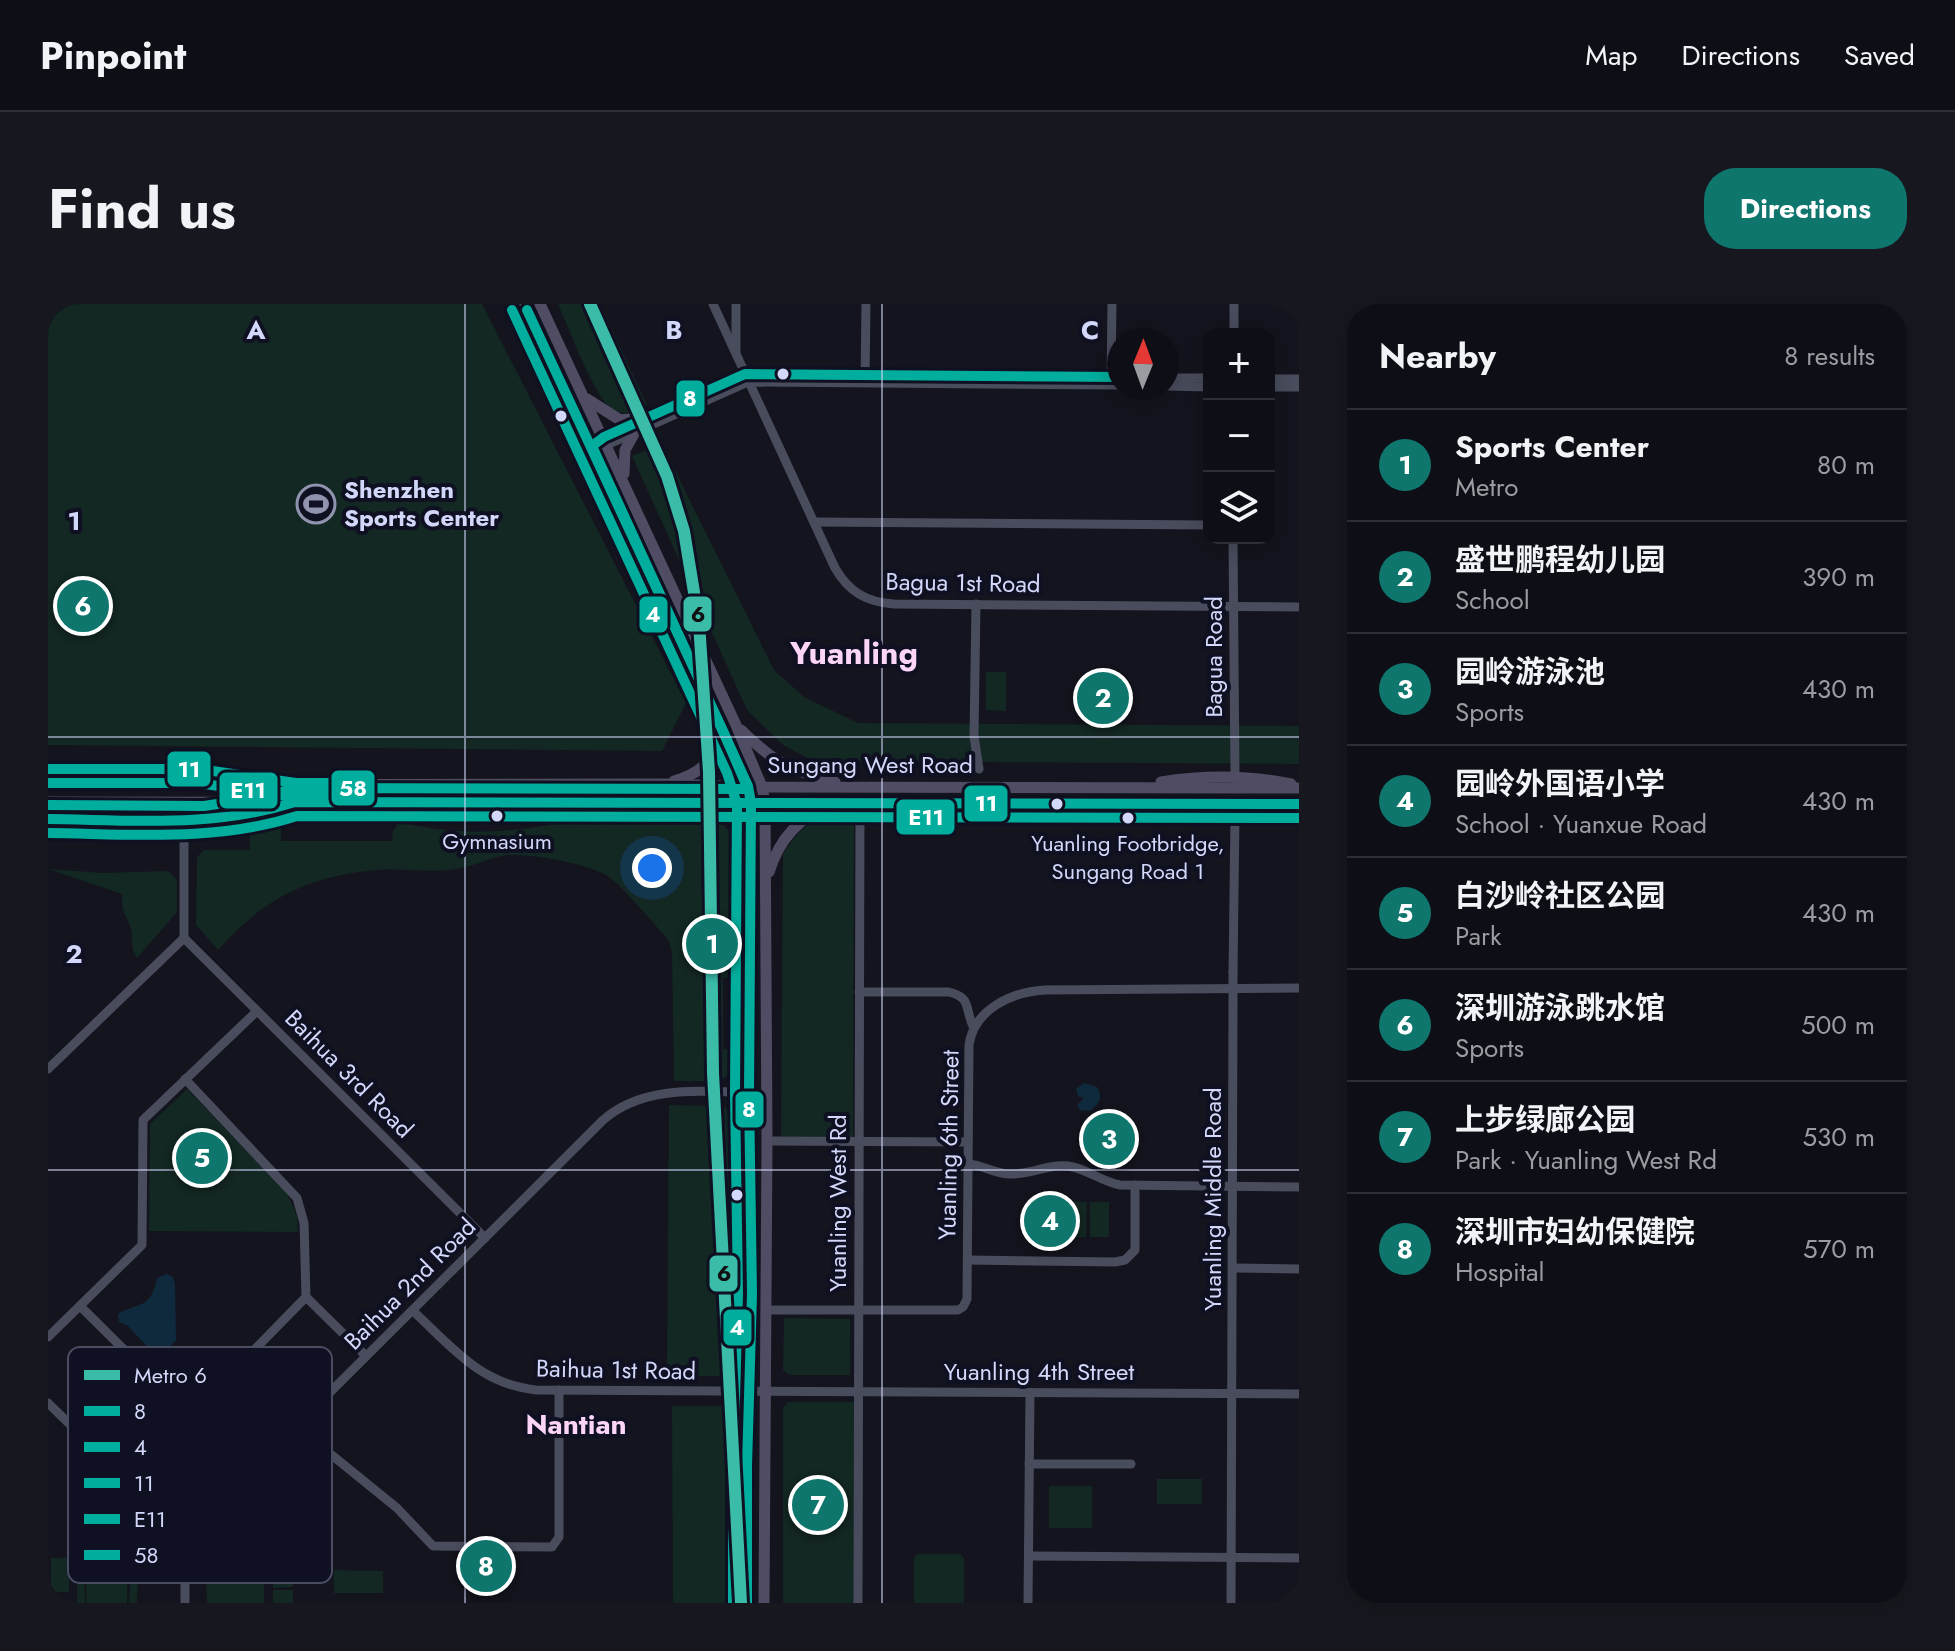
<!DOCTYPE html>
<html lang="en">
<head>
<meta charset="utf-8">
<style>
  body { margin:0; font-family:Jost,"Noto Sans SC",sans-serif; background:#17181f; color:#f1f3f6 }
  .controls { position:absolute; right:24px; top:24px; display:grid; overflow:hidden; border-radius:16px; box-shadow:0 4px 20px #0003 }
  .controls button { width:72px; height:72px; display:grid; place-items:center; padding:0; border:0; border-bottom:2px solid #2e2f35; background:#0e0f16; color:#f1f3f6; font:40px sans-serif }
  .compass { position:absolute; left:1059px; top:24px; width:72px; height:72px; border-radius:50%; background:#0e0f16; box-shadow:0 4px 20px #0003; rotate:1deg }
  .you { position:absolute; left:604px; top:564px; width:28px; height:28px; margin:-20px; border:6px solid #fff; border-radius:50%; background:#1a73e8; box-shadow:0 0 0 12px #1a73e833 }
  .badge { display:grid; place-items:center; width:52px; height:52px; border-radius:50%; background:#0f766e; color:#fff; font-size:26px; font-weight:700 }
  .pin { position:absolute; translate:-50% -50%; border:4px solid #fff; box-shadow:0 2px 8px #0006 }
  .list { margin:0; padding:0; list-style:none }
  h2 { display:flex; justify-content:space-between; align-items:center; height:104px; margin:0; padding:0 32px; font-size:34px }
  h2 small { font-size:26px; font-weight:400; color:#9b9ca1 }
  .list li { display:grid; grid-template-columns:52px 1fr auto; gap:24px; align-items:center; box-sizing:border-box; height:112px; padding:0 32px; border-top:2px solid #2e2f35 }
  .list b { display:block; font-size:30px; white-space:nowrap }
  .list p { margin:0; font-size:26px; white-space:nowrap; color:#9b9ca1 }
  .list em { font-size:26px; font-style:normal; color:#9b9ca1 }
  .icon { flex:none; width:44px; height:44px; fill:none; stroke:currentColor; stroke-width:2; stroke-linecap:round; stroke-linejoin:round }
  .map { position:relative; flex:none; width:1251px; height:1299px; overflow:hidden; border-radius:32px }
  header { display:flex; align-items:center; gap:48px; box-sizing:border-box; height:112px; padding:0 40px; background:#0e0f16; border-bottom:2px solid #2e2f35 }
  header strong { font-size:38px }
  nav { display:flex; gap:44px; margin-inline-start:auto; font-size:28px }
  .intro { display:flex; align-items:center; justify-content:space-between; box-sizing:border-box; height:192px; padding:0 48px }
  h1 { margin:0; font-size:56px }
  .button { padding:20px 36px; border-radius:32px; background:#0f766e; color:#fff; font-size:28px; font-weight:700 }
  main { display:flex; gap:48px; padding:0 48px }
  aside { flex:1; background:#0e0f16; border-radius:32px; box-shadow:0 4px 20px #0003 }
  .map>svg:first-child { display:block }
</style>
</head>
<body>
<header>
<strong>Pinpoint</strong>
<nav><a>Map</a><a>Directions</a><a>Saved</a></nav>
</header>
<div class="intro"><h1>Find us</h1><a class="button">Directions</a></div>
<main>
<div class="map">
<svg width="1251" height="1299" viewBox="0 0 1251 1299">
  <rect width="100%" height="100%" fill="#13141d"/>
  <g fill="#132723" fill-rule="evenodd">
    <polygon points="0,0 434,0 638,399 614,447 0,441"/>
    <path d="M510,0H552L599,101C587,107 577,113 564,105C548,97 519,20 510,0Z"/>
    <polygon points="614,140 726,366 756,393 810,419 1251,422 1251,460 765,457 735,441 699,406 584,152"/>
    <polygon points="938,368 958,368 958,407 938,406"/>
    <path d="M787,510L806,511L805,833H733L735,550C748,529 762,514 787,510Z"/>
    <path d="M512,519L674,520L683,529L684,673L675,674V745L682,746V768L673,777H626L624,648L620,635C607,622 570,576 556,570C536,559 484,550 461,551C445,552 430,561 414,564C387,570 356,564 329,566C260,572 215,595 170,646L148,621L149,553L156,546H202V525L233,523V537H344L345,527L350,520C368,520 383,525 400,526C437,530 476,526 512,519Z"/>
    <path d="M0,565L55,569L120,567L129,576V608L89,654C81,643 86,633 82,622C76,605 74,611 74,590Z"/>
    <polygon points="139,785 239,889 249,911 250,928 101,927 102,820"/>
    <polygon points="621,801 675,802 682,807 681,1070 676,1072 629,1072 619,1061"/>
    <polygon points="1020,897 1039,898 1038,933 1019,933"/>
    <rect x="1042" y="898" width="19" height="35"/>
    <polygon points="736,1014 802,1015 802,1071 741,1071 735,1066"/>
    <polygon points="740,1098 806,1098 806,1299 735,1299 735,1104"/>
    <polygon points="624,1102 673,1102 683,1113 684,1255 677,1299 625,1299"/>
    <rect x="1109" y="1175" width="45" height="25"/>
    <rect x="1001" y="1182" width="43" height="42"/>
    <path d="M57,1202C104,1205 89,1266 89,1299H81C82,1280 87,1240 80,1223C73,1206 48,1207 40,1223C32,1240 37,1279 37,1299H29L30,1204L39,1205L40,1211Z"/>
    <path d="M181,1233H193L205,1239L206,1233H216V1299H159C159,1274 152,1243 181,1233ZM190,1242L203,1249L208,1262L168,1261L175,1247Z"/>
    <polygon points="39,1238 80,1239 79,1299 38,1299"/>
    <polygon points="225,1248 245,1248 245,1283 225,1284"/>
    <polygon points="869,1250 912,1250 916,1254 916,1299 866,1299 866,1254"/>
    <rect x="3" y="1254" width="18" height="34"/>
    <polygon points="286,1266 335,1267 335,1289 286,1289"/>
    <rect x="225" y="1286" width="20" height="13"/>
  </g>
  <g fill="#102a3d">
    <path d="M1036,779L1049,783C1055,793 1052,800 1042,807L1032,806L1029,801L1036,794L1030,792L1028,785Z"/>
    <path d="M1072,807L1081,814C1085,830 1079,849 1061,853C1049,846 1021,820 1046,810C1054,807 1064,808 1072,807Z"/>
    <path d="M118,970L124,972L127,979L128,1037L109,1053L79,1021L71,1018L70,1010C91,997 102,1007 109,974Z"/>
  </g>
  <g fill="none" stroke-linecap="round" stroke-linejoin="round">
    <g stroke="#494c5d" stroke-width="9">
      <path d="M665,0L787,264C801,288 818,298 846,300L1251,303"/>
      <polyline points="1186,30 1186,0"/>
      <polyline points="688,49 688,0"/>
      <polyline points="1119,74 1161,74"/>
      <polyline points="1221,75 1251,75"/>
      <polyline points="817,77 818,0"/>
      <polyline points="1063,77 1064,0"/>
      <polyline points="1119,82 1161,83"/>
      <polyline points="1221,83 1251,83"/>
      <polyline points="550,138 697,70 1071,73"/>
      <polyline points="552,142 559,141 700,78 1071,81"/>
      <polyline points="766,218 1161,221"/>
      <polyline points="1185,234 1187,473"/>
      <polyline points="928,300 926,432 931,465"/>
      <polyline points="136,634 437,934"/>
      <polyline points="1185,668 1187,511"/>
      <path d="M811,688H901C925,694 916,706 926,724"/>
      <polyline points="0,765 136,634 136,516"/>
      <polyline points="719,837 920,838"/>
      <path d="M920,860C935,861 947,870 962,870C984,871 1003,858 1025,863C1042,867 1055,878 1072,881L1251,883"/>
      <polyline points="920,956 1067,958 1077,956 1087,946 1087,881"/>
      <polyline points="1185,964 1251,965"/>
      <polyline points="258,993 318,1052"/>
      <polyline points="32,1002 142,1111"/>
      <path d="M719,1006H910L915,1003L919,995L921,741C926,705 964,688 997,686L1251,684"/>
      <path d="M365,1007C404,1043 432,1080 488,1086L1251,1090"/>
      <polyline points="0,1033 94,941 95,816 209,707"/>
      <polyline points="0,1099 137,1233"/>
      <polyline points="248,1122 349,1204 385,1242 504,1243 511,1233 511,1086"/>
      <polyline points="981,1160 1083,1160"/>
      <polyline points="79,1176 258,993 256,919 249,894 137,775"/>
      <polyline points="985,1252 1251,1254"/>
      <path d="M137,1299V1233L554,817C594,781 651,787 701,789"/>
      <polyline points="810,1299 812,499"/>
      <polyline points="980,1299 982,1089"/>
      <polyline points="1183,1299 1185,701"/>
    </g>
    <g stroke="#4f4c63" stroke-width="11">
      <polyline points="477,0 692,463 700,482 703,499 701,789 704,990 699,1162 699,1299"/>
      <polyline points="492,0 688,421 714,483 717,499 719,837 716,1299"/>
      <polyline points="539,95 572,116 600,113"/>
      <polyline points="576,170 577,146 587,128"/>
      <path d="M693,426C729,461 739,465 787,478"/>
      <polyline points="0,465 151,465 212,474"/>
      <path d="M626,477C660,467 669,452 667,417"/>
      <path d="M1113,478C1157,471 1199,471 1243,480"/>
      <polyline points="0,481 618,480 714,483 1251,484"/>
      <polyline points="0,498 1251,500"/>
      <path d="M657,501C679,509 694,519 700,542"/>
      <path d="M1100,504C1145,515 1195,513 1241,504"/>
      <polyline points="0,515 161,515 234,503"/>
      <path d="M721,568C731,536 750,513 782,502"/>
    </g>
    <polyline stroke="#494c5d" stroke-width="9" points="1185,701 1185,668"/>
    <defs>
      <polyline id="bus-1" points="699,1299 699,1162 704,990 701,789 703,499 700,482 544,142 556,133 697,70 1071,73"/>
      <polyline id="bus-2" points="464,6 679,469 689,500 687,789 690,990 685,1162 685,1299"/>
      <g id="bus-3">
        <polyline points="0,465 151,465 248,479 281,479"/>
        <path d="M0,515C84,516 166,524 247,498L1251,500"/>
      </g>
      <g id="bus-4">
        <polyline points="0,479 150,479 246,493 281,493"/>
        <path d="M0,529C84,530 168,538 249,512L1251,514"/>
      </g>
      <polyline id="bus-5" points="0,501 156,502 215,493 247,484 700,485 675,427 479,6"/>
    </defs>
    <use href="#bus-1" stroke="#0f1021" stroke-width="16"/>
    <use href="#bus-2" stroke="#0f1021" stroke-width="16"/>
    <use href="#bus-3" stroke="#0f1021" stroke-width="16"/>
    <use href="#bus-4" stroke="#0f1021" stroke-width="16"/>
    <use href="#bus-5" stroke="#0f1021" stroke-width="16"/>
    <use href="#bus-1" stroke="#01ad9c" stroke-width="10"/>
    <use href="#bus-2" stroke="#01ad9c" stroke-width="10"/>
    <use href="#bus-3" stroke="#01ad9c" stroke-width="10"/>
    <use href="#bus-4" stroke="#01ad9c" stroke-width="10"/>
    <use href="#bus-5" stroke="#01ad9c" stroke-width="10"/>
    <defs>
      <polyline id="metro-1" points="542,0 619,172 636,227 651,319 661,468 665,769 693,1299"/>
    </defs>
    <use href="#metro-1" stroke="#0f1021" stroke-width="18"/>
    <use href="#metro-1" stroke="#3abca8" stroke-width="12"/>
  </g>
  <path fill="none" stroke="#d3d8fb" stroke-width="2" stroke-opacity="0.55" d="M417,0V1299M834,0V1299M0,433H1251M0,866H1251"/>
  <defs>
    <symbol id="stadium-ring" viewBox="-11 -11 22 22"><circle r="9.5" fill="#0f1021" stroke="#9093ad" stroke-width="1.5"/><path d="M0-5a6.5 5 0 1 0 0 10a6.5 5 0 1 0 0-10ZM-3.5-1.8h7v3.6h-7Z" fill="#9093ad"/></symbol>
  </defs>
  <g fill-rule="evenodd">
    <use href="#stadium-ring" x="246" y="178" width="44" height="44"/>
  </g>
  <g fill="#d3d8fb" stroke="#0f1021" stroke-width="3">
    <circle cx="735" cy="70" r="7"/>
    <circle cx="513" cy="112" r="7"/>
    <circle cx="1009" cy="500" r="7"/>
    <circle cx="449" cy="512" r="7"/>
    <circle cx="1080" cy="514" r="7"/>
    <circle cx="689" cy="891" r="7"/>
  </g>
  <g text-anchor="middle" stroke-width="8" stroke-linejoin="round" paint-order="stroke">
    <g font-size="22" fill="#d3d8fb" stroke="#0f1021">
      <text x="449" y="545">Gymnasium</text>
      <text x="1080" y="547">Yuanling Footbridge,<tspan x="1080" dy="28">Sungang Road 1</tspan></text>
    </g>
    <g font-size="24" font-weight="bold" fill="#d3d8fb" stroke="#0f1021" text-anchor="start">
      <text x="296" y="194">Shenzhen<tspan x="296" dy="28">Sports Center</tspan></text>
    </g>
    <g font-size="24" fill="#d3d8fb" stroke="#0f1021">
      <text transform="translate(915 279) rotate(1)" y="8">Bagua 1st Road</text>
      <text transform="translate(1166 353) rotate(-90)" y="8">Bagua Road</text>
      <text x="822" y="469">Sungang West Road</text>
      <text transform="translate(301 770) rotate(45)" y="8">Baihua 3rd Road</text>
      <text transform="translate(901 841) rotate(-89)" y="8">Yuanling 6th Street</text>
      <text transform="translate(1165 895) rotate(-90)" y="8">Yuanling Middle Road</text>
      <text transform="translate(790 899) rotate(-90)" y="8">Yuanling West Rd</text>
      <text transform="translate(362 980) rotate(-45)" y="8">Baihua 2nd Road</text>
      <text transform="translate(568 1066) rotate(1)" y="8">Baihua 1st Road</text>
      <text x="991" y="1076">Yuanling 4th Street</text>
    </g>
    <g font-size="28" font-weight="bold" fill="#fcd5f7" stroke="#0f1021">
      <text x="528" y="1130">Nantian</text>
    </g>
    <g font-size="32" font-weight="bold" fill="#fcd5f7" stroke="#0f1021">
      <text x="806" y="360">Yuanling</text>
    </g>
  </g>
  <rect x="20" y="1043" width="264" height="236" rx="12" fill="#0f1021" stroke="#4a4c62" stroke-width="2"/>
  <rect x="36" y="1066" width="36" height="10" fill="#3abca8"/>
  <rect x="36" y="1102" width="36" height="10" fill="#01ad9c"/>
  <rect x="36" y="1138" width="36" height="10" fill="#01ad9c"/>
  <rect x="36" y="1174" width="36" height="10" fill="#01ad9c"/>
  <rect x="36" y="1210" width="36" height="10" fill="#01ad9c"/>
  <rect x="36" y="1246" width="36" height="10" fill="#01ad9c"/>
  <g font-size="22" fill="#d3d8fb">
    <text x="86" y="1079">Metro 6</text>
    <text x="86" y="1115">8</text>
    <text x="86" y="1151">4</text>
    <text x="86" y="1187">11</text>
    <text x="86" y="1223">E11</text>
    <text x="86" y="1259">58</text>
  </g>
  <g font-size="26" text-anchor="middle" font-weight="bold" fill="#d3d8fb" stroke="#0f1021" stroke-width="8" stroke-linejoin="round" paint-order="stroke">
    <text x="208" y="35">A</text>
    <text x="626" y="35">B</text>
    <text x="1042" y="35">C</text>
    <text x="26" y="226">1</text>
    <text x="26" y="659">2</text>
  </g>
  <g stroke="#0f1021" stroke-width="3">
    <rect x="627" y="75" width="31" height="39" rx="8" fill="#01ad9c"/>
    <rect x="634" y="291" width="31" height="38" rx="8" fill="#3abca8"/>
    <rect x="590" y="291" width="31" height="39" rx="8" fill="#01ad9c"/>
    <rect x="118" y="446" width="46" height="38" rx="8" fill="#01ad9c"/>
    <rect x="282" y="465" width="46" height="38" rx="8" fill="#01ad9c"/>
    <rect x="170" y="467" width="61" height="39" rx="8" fill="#01ad9c"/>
    <rect x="915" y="480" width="46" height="39" rx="8" fill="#01ad9c"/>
    <rect x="847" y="494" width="61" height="38" rx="8" fill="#01ad9c"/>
    <rect x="686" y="786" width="31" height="39" rx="8" fill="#01ad9c"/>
    <rect x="660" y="950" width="31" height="39" rx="8" fill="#3abca8"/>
    <rect x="674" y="1004" width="31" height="39" rx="8" fill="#01ad9c"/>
  </g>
  <g font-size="22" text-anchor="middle" font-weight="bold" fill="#fff">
    <text x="642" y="102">8</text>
    <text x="605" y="318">4</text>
    <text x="141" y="473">11</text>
    <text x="305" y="492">58</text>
    <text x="200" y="494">E11</text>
    <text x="938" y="507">11</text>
    <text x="878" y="521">E11</text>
    <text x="701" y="813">8</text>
    <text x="689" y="1031">4</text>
  </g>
  <g font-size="22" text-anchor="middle" font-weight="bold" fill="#111">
    <text x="650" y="318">6</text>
    <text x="676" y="977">6</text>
  </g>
</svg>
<div class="controls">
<button>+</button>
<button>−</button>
<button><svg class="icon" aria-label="layers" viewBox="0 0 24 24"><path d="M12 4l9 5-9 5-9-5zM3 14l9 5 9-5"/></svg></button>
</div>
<svg class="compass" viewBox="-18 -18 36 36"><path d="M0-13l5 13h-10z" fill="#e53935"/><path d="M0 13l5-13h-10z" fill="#9b9ca1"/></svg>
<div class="you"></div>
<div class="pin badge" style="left:664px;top:640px">1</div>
<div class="pin badge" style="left:1055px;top:394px">2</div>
<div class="pin badge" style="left:1061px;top:835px">3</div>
<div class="pin badge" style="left:1002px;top:917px">4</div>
<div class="pin badge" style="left:154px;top:854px">5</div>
<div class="pin badge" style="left:35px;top:302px">6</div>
<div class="pin badge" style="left:770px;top:1201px">7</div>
<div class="pin badge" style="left:438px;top:1262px">8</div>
</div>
<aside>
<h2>Nearby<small>8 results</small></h2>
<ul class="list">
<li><span class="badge">1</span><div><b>Sports Center</b><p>Metro</p></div><em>80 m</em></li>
<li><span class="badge">2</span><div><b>盛世鹏程幼儿园</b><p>School</p></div><em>390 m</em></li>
<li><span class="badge">3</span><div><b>园岭游泳池</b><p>Sports</p></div><em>430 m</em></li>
<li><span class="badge">4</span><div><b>园岭外国语小学</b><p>School · Yuanxue Road</p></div><em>430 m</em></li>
<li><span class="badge">5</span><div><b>白沙岭社区公园</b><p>Park</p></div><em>430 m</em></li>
<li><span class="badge">6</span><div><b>深圳游泳跳水馆</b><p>Sports</p></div><em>500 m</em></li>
<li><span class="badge">7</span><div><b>上步绿廊公园</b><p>Park · Yuanling West Rd</p></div><em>530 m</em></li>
<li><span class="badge">8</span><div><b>深圳市妇幼保健院</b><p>Hospital</p></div><em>570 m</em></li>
</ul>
</aside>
</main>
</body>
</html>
